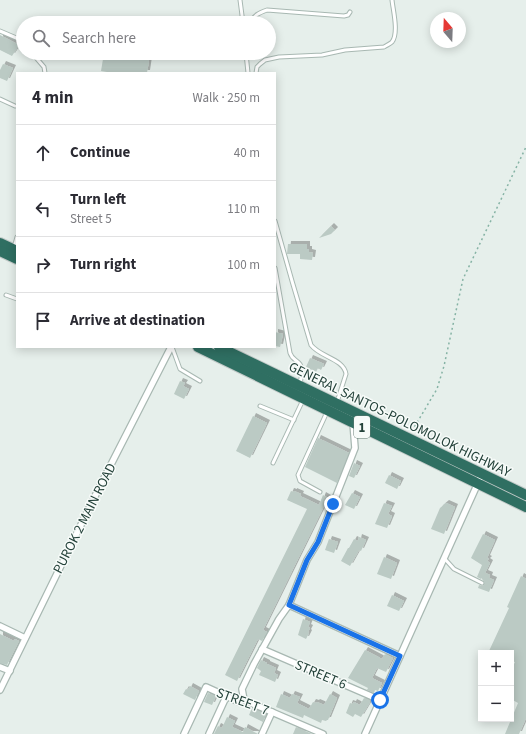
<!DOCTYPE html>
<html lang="en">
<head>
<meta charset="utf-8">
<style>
  body { margin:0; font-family:"Source Sans 3",sans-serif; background:#f2f2f3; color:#2b2b33 }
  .controls { position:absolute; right:12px; bottom:12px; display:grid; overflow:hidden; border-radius:0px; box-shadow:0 2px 10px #0003 }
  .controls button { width:36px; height:36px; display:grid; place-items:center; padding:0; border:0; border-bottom:1px solid #e1e1e2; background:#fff; color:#2b2b33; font:20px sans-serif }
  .compass { position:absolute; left:430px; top:12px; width:36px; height:36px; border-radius:50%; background:#fff; box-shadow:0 2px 10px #0003; rotate:341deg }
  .stop { position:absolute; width:12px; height:12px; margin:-9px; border:3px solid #1a73e8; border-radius:50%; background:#fff }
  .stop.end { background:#1a73e8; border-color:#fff; box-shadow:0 1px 4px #0008 }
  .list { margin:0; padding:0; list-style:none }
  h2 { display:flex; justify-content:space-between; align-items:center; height:52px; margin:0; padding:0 16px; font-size:17px }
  h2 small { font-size:13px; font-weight:400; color:#7c7c81 }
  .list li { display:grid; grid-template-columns:26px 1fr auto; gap:12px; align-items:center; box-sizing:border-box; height:56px; padding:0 16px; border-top:1px solid #e1e1e2 }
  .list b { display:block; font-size:15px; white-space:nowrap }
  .list p { margin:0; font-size:13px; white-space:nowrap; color:#7c7c81 }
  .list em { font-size:13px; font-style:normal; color:#7c7c81 }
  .icon { flex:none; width:22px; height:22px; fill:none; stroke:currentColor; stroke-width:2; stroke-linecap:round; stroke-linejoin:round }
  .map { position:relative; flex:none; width:526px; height:734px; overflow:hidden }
  .search { position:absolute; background:#fff; box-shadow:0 2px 10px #0003; left:16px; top:16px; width:260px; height:44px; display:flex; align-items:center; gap:10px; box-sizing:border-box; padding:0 14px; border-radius:22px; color:#7c7c81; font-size:15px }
  .panel { position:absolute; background:#fff; box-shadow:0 2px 10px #0003; left:16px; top:72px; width:260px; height:276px; border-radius:0px }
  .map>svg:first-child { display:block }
</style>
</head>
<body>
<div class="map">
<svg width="526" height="734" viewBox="0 0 526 734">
  <defs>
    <filter id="shadow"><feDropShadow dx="3" dy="-3" stdDeviation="0" flood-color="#0004"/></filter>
  </defs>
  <rect width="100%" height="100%" fill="#e6efeb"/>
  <g fill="#bbcac4" filter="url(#shadow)">
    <polygon points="0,35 19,45 12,56 0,50"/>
    <polygon points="104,53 150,53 147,73 113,73 101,71"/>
    <polygon points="3,64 13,68 7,81 0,78 0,70"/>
    <polygon points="331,226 335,230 331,234 319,238"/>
    <polygon points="288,244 307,244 307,249 309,249 309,252 313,253 312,260 300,259 300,254 287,254"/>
    <polygon points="275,332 283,334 280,347 275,346"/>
    <polygon points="310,358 324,364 321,370 318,368 316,372 306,367"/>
    <polygon points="180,381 185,383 183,386 189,389 184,399 174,394"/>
    <polygon points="253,416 267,423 250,458 236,451"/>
    <polygon points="318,438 349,453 337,483 305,467"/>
    <polygon points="354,463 360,466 354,478 349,476"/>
    <polygon points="389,475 401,481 397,489 385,483"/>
    <polygon points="291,491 294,492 294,491 301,494 300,496 319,505 323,495 328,498 263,630 267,632 262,641 258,639 237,681 225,675 307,509 287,500"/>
    <polygon points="352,493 360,497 354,509 345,505"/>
    <polygon points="384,503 392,506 388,514 392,516 387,528 375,524"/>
    <polygon points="446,503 455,507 444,534 431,529 440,508"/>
    <polygon points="483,534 495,540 487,558 489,559 487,561 490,563 485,573 490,575 489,578 494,580 489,592 478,588 479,585 483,586 485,583 482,579 482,578 481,579 477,577 482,565 471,558"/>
    <polygon points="359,537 366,540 361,551 359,550 350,566 341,561 348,548 349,548 354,539 358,541"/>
    <polygon points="329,539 338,542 334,553 325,550"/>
    <polygon points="384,557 397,563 391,579 377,574"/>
    <polygon points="521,576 526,579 526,718 519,734 505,734 518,703 511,699 511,670 515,662 511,661 511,653 494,653 489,651 509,608 507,607"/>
    <polygon points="392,595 404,601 399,611 387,606"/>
    <polygon points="303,619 310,622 308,627 310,628 308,632 309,633 306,639 298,635"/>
    <polygon points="0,634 14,641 15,639 19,641 7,665 0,663"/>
    <polygon points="365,650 382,659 385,654 393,658 386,672 377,668 372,678 382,683 378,691 375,690 374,693 367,690 368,688 348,678"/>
    <polygon points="261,660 267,663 267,664 276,668 274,673 278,675 275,682 259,675 261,671 257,668"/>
    <polygon points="190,686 199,691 195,700 183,694 186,689 188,690"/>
    <polygon points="208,693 216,696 212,705 204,702"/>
    <polygon points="281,694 290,698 292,694 300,697 297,703 309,709 313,702 316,703 317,702 324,705 330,694 337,698 328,720 327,720 326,721 322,720 321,723 304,715 303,718 276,707"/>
    <polygon points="364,698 370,700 370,702 361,717 355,714 353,717 346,713 350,703 353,704 354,702 360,705"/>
    <polygon points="252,708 266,714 263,722 249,715"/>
    <polygon points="227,717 235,721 232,727 243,732 245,727 258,734 214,734 218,726 222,728"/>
    <polygon points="296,727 312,734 293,734"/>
  </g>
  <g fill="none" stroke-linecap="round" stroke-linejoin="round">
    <defs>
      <g id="lane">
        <polyline points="240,0 243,23"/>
        <path d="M250,23C254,15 259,13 267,10L344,16L348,15L350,12"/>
        <polyline points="0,31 21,40 23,42"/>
        <polyline points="32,53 44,67 45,73"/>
        <polyline points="246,53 248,73"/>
        <path d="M256,73L257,67L260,64L265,60L279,57L322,55L345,50L384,47C387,45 390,44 392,42C399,33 393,10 392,0"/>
        <polyline points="0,99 15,106"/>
        <path d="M275,221L292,281L311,345C320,357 344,359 346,374L337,402"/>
        <polyline points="14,248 17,237"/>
        <path d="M275,268L290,353C292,359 295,359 299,363C304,368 301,378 300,384"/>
        <polyline points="6,295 17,299"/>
        <polyline points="172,347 180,369 200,381"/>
        <polyline points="260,406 294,420"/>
        <polyline points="273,463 303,400"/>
        <polyline points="320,492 300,481 298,475 327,412"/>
        <polyline points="444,558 454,569 482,583"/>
      </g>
      <g id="street">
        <polyline points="289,605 400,656"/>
        <polyline points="0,626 25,638"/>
        <polyline points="262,649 380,700"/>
        <polyline points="0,667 10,671"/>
        <polyline points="0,690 100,486 171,347"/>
        <polyline points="244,700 242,689 254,664 279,619 289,605 307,560 318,542 355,448 353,423"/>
        <polyline points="184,734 206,687 239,702 244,700 323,734"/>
        <polyline points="209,734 226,697"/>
        <polyline points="262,734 272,712"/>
        <polyline points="365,734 482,474"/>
      </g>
      <g id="highway">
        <polyline points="0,243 17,251"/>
        <polyline points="0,251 17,259"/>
        <polyline points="198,347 526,507"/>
        <polyline points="219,347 526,495"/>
      </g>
    </defs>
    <use href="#lane" stroke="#a8b8b2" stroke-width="5"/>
    <use href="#street" stroke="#a8b8b2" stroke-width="8"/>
    <use href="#highway" stroke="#c2cac8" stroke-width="12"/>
    <polyline stroke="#86b3a5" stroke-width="1.5" stroke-dasharray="2 3" stroke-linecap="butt" points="412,431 437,389 444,366 463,279 526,147"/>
    <use href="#lane" stroke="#fff" stroke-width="3"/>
    <use href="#street" stroke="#fff" stroke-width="5.5"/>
    <use href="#highway" stroke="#2f6f62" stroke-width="10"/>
  </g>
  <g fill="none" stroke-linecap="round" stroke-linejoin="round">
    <polyline stroke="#1a73e8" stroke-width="5" points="333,504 318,542 307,560 289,605 400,656 380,700"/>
  </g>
  <g text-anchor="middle" stroke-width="3" stroke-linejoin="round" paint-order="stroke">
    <rect fill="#f7fbf9" stroke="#637a73" stroke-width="1" x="354" y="416" width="16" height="22" rx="3"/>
    <g font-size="13" font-weight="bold" fill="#24423a">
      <text x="362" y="432">1</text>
    </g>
    <g font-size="14" fill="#24423a" stroke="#f7fbf9">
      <text transform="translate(400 419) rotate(26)" y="5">GENERAL SANTOS-POLOMOLOK HIGHWAY</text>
      <text transform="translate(84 518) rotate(-63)" y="5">PUROK 2 MAIN ROAD</text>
      <text transform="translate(321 674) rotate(23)" y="5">STREET 6</text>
      <text transform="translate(243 701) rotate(20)" y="5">STREET 7</text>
    </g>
  </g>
</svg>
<div class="controls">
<button>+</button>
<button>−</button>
</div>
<svg class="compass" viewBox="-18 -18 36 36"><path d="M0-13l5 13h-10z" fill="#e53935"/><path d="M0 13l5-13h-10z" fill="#7c7c81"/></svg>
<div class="stop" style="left:380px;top:700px"></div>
<div class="stop end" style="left:333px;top:504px"></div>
<div class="search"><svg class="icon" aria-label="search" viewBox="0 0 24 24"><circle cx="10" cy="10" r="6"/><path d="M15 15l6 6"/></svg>Search here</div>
<section class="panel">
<h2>4 min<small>Walk · 250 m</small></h2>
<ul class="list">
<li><svg class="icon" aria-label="ahead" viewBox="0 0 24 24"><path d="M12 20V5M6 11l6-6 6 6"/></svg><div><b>Continue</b></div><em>40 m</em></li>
<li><svg class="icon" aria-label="left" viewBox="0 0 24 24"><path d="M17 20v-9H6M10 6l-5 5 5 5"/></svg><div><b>Turn left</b><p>Street 5</p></div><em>110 m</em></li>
<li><svg class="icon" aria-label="right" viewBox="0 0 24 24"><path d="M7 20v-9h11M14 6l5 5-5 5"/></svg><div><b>Turn right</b></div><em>100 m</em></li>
<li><svg class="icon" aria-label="arrive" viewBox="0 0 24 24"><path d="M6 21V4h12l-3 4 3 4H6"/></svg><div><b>Arrive at destination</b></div></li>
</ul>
</section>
</div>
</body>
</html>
